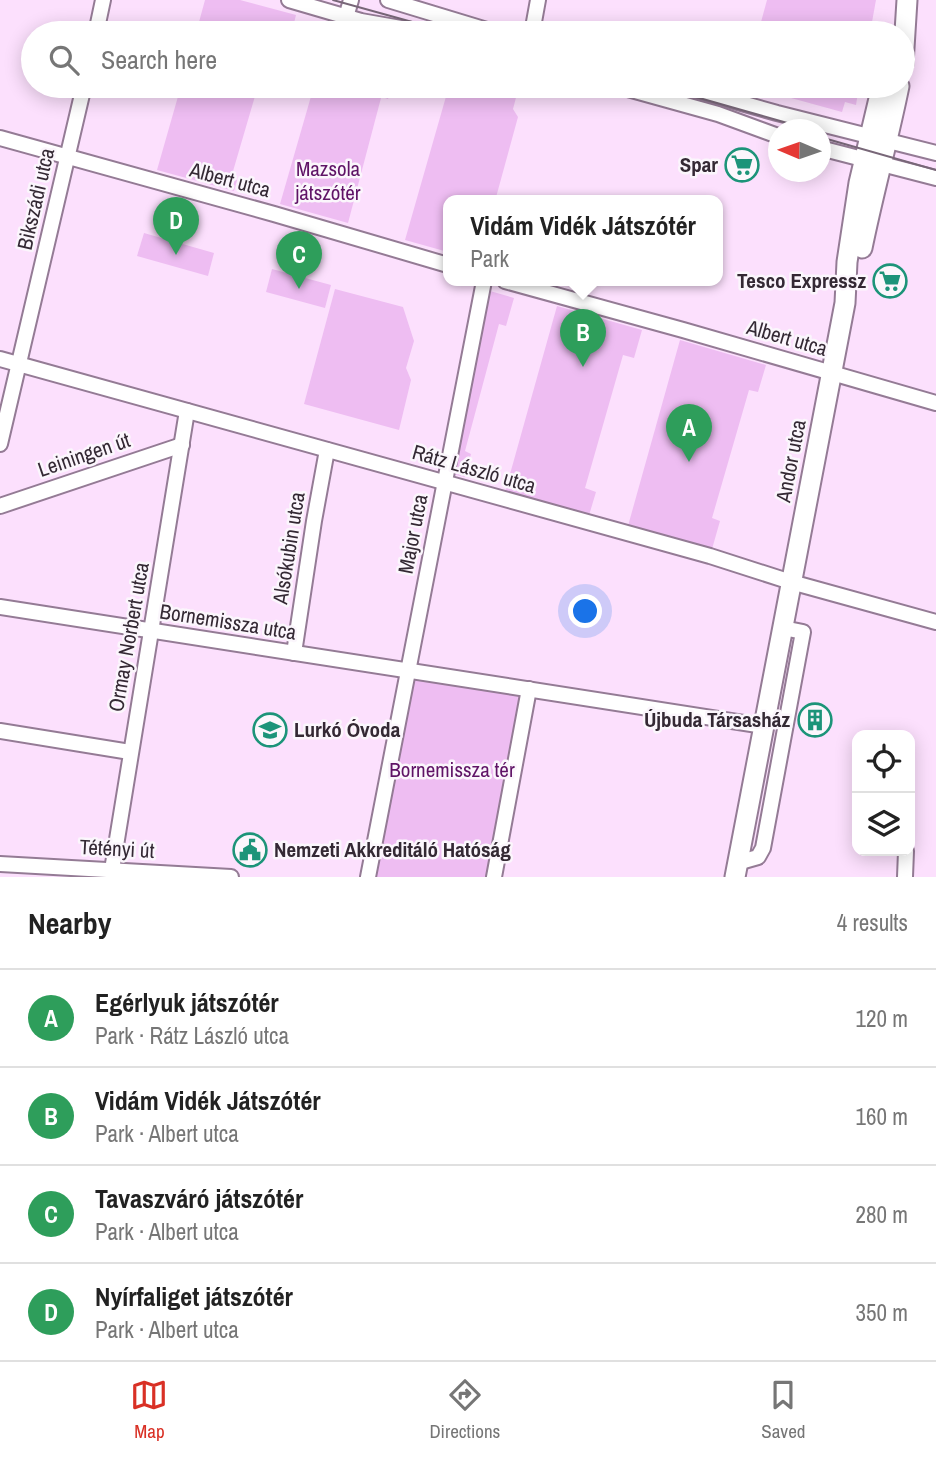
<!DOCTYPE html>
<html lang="en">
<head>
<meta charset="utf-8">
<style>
  body { margin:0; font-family:"Archivo Narrow",sans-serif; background:#f6f6f6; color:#222 }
  .controls { position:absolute; right:21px; bottom:21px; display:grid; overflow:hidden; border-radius:14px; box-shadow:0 4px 18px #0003 }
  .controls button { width:63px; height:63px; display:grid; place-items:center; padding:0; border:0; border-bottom:2px solid #e0e0e0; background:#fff; color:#222; font:35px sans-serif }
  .compass { position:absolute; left:768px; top:119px; width:63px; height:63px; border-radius:50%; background:#fff; box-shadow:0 4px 18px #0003; rotate:272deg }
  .you { position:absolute; left:586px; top:612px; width:24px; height:24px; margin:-18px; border:5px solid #fff; border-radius:50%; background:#1a73e8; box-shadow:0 0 0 10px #1a73e833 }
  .badge { display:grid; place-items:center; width:46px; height:46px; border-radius:50%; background:#d93025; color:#fff; font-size:23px; font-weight:700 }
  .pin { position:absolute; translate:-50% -58px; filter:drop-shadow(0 2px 4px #0008) }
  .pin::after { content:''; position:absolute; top:37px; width:24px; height:21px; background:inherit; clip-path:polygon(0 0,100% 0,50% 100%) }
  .popup { position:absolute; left:443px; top:195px; width:280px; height:91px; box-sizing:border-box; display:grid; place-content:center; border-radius:14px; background:#fff; filter:drop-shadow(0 2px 5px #0005); font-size:23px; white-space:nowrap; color:#767676 }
  .popup b { font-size:26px; color:#222 }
  .popup::after { content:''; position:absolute; left:50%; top:100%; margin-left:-14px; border:14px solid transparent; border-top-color:#fff }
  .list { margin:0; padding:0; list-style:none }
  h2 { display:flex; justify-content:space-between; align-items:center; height:91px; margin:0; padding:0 28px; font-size:30px }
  h2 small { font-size:23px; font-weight:400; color:#767676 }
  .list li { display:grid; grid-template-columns:46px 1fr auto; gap:21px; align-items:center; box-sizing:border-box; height:98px; padding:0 28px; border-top:2px solid #e0e0e0 }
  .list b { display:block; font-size:26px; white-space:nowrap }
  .list p { margin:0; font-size:23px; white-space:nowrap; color:#767676 }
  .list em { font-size:23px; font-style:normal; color:#767676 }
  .icon { flex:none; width:38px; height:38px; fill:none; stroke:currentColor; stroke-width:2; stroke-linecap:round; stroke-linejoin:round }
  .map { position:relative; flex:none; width:936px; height:877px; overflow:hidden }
  .search { position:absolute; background:#fff; box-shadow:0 4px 18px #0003; left:21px; right:21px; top:21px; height:77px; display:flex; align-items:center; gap:18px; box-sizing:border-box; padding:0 24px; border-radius:38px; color:#767676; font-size:26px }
  .sheet { height:483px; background:#fff }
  nav { display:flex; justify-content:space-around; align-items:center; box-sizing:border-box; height:98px; border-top:2px solid #e0e0e0; background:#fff; font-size:19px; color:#767676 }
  nav a { display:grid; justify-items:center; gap:4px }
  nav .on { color:#d93025 }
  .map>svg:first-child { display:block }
</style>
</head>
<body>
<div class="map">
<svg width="936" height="877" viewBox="0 0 936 877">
  <rect width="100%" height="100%" fill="#fce0fd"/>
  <g fill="#eebdf2">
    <polygon points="205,0 240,0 296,15 293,27 269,21 265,33 196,33"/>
    <polygon points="767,0 876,0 870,33 758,33"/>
    <polygon points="181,86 258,86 231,178 237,180 234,191 157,170"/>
    <polygon points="314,86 392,86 388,99 382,97 381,98 348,223 280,204"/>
    <polygon points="449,86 546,86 542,96 518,90 513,109 518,117 495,201 448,201 448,252 405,240"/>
    <polygon points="747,86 859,86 856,105 845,102 842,112"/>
    <polygon points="144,233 214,253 208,276 137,256"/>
    <polygon points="272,269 331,285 325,308 266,292"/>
    <polygon points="335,289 403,307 414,341 406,368 411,380 399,430 304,404"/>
    <polygon points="490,291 514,298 506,326 499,324 465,451 471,454 465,477 452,474"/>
    <polygon points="557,306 642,330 634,358 623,355 585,488 596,492 587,522 503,499"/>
    <polygon points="680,340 766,365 758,392 749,390 712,518 720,521 710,556 626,533"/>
    <polygon points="409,670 529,689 494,877 368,877"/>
  </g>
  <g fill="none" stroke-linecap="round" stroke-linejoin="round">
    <defs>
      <g id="minor">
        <polyline points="289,0 361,21 429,33"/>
        <polyline points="388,0 497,33"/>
        <polyline points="346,17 351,0"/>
        <polyline points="96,33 103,0"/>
        <polyline points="532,33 538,0"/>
        <polyline points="617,86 718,114 778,136"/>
        <polyline points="681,86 777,113 936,153"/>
        <polyline points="0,138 274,214 448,265"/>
        <polyline points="820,148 936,178"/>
        <polyline points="505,281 683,330 936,403"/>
        <polyline points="0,359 710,556 791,582 936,622"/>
        <polyline points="0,444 84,86"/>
        <polyline points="0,506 182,445"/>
        <polyline points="0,607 764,726"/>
        <polyline points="294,653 314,521 327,450"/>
        <polyline points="0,731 130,752"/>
        <polyline points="737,863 758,857 763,848 803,632 783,628"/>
        <polyline points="0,864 231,877"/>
        <polyline points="112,870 187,411"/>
        <polyline points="368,877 484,281"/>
        <polyline points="494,877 529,689"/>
        <polyline points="905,877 906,851"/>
      </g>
      <g id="major">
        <polyline points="903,64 907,0"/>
        <path d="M862,248C873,194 888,140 899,86"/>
        <polyline points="735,877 845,303 847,262 859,183 882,86"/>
      </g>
    </defs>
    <use href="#minor" stroke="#947b95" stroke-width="18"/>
    <use href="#major" stroke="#947b95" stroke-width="23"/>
    <use href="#minor" stroke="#fff" stroke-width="14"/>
    <use href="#major" stroke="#fff" stroke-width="19"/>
    <g stroke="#786778" stroke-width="2">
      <polyline points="333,0 452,33"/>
      <polyline points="444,26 471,33"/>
      <polyline points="639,86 666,93"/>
      <polyline points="657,86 812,130"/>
      <polyline points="820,137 936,170"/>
    </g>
  </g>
  <defs>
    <symbol id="supermarket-ring" viewBox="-11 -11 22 22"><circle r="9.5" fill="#fbf6fc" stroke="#1c9479" stroke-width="1.5"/><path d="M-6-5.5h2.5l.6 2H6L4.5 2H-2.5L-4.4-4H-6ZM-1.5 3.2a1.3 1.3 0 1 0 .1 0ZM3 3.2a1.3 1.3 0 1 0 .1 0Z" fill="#1c9479"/></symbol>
    <symbol id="building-ring" viewBox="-11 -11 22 22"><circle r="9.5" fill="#fbf6fc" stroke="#1c9479" stroke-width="1.5"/><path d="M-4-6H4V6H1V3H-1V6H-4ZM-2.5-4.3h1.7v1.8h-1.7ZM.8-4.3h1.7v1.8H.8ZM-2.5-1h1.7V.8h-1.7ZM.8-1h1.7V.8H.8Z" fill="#1c9479"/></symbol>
    <symbol id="school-ring" viewBox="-11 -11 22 22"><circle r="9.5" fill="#fbf6fc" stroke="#1c9479" stroke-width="1.5"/><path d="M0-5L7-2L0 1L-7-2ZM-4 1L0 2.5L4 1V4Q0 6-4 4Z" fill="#1c9479"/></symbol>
    <symbol id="civic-ring" viewBox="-11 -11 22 22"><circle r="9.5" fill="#fbf6fc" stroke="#1c9479" stroke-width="1.5"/><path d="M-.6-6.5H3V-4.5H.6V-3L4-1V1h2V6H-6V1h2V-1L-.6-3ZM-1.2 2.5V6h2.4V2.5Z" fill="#1c9479"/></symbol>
  </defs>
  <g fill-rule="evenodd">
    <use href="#supermarket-ring" x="723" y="146" width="38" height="38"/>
    <use href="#supermarket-ring" x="871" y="262" width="38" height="38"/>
    <use href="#building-ring" x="796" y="701" width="38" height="38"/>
    <use href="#school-ring" x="251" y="711" width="38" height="38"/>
    <use href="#civic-ring" x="231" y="831" width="38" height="38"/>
  </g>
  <g text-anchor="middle" stroke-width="5" stroke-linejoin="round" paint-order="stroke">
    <g font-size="21" font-weight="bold" fill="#342934" stroke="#fbf6fc" text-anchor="end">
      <text x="718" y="172">Spar</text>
      <text x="866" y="288">Tesco Expressz</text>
      <text x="790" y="727">Újbuda Társasház</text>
      <text x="294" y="737" text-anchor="start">Lurkó Óvoda</text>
      <text x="274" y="857" text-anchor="start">Nemzeti Akkreditáló Hatóság</text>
    </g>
    <g font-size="21" fill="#5f1366" stroke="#fbf6fc">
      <text x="328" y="176">Mazsola<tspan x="328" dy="24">játszótér</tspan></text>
      <text x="452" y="777">Bornemissza tér</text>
    </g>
    <g font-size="21" fill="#342934" stroke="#fbf6fc">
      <text transform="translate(230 180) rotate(15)" y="7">Albert utca</text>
      <text transform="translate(36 199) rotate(-77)" y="7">Bikszádi utca</text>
      <text transform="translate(787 338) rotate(16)" y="7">Albert utca</text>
      <text transform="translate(84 455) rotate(-19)" y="7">Leiningen út</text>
      <text transform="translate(791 461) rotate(-79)" y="7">Andor utca</text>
      <text transform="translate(474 469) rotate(16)" y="7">Rátz László utca</text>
      <text transform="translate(413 534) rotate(-79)" y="7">Major utca</text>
      <text transform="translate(289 548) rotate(-81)" y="7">Alsókubin utca</text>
      <text transform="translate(228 622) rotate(9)" y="7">Bornemissza utca</text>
      <text transform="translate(129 637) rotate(-80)" y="7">Ormay Norbert utca</text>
      <text transform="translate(117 849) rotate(3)" y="7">Tétényi út</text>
    </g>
  </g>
</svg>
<div class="controls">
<button><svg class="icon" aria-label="locate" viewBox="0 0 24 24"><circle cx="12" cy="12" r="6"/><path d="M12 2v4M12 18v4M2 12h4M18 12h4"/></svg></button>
<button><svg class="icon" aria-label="layers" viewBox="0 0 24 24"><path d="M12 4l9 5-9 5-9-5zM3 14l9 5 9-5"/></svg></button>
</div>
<svg class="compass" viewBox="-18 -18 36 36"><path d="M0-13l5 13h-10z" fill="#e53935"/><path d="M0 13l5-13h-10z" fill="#767676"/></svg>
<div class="you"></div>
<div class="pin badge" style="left:689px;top:462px;background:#2e9e5b">A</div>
<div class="pin badge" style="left:583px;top:367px;background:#2e9e5b">B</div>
<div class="popup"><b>Vidám Vidék Játszótér</b>Park</div>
<div class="pin badge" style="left:299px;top:289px;background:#2e9e5b">C</div>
<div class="pin badge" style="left:176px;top:255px;background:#2e9e5b">D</div>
<div class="search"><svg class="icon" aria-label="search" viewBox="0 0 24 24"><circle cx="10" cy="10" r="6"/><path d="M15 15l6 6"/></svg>Search here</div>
</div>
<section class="sheet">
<h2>Nearby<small>4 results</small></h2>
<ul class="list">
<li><span class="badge" style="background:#2e9e5b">A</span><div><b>Egérlyuk játszótér</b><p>Park · Rátz László utca</p></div><em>120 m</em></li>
<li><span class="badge" style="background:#2e9e5b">B</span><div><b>Vidám Vidék Játszótér</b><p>Park · Albert utca</p></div><em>160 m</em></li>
<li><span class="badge" style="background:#2e9e5b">C</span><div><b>Tavaszváró játszótér</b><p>Park · Albert utca</p></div><em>280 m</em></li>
<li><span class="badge" style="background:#2e9e5b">D</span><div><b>Nyírfaliget játszótér</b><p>Park · Albert utca</p></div><em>350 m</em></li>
</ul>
</section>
<nav>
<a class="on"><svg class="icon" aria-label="map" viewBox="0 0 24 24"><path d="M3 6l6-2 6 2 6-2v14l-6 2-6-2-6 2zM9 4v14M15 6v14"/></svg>Map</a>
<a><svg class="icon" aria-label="directions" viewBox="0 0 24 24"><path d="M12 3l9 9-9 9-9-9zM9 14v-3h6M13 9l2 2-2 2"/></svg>Directions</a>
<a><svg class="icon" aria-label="saved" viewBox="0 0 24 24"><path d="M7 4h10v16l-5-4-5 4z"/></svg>Saved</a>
</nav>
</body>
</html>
